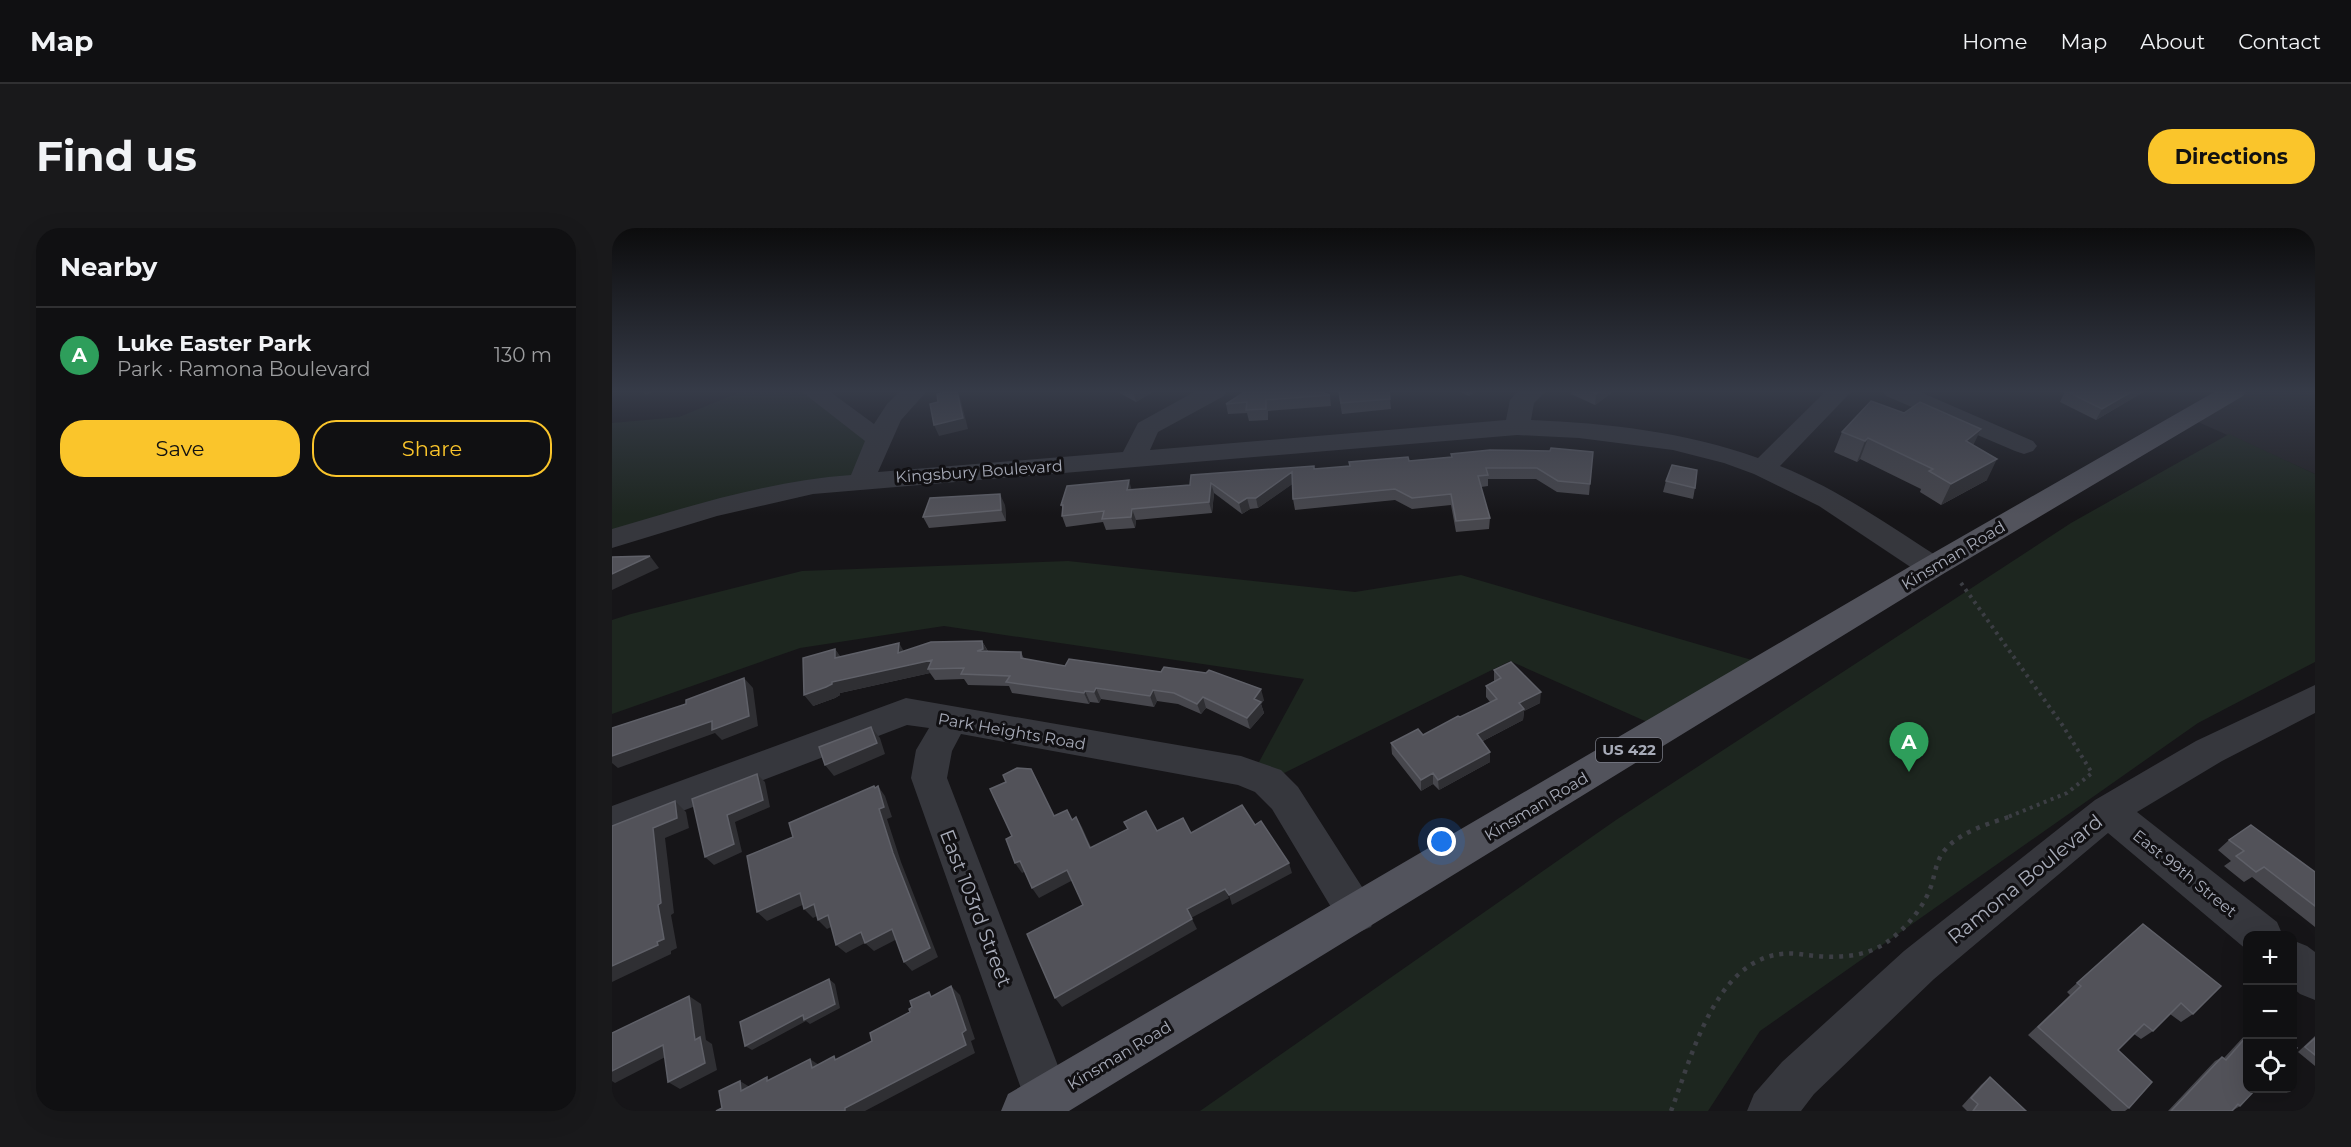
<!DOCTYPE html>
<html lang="en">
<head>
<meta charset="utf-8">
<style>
  body { margin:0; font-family:Montserrat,sans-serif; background:#19191b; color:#f1f3f6 }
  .controls { position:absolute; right:18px; bottom:18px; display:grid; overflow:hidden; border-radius:12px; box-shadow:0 6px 24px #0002 }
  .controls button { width:54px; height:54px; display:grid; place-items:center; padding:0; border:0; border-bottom:2px solid #303032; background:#101012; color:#f1f3f6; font:30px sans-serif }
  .you { position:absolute; left:830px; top:614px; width:21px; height:21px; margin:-15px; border:4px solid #fff; border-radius:50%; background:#1a73e8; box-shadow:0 0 0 9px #1a73e833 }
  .badge { display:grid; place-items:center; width:39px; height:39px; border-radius:50%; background:#fac52b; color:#fff; font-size:20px; font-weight:700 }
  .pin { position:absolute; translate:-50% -50px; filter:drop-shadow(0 2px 3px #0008) }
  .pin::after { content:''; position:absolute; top:32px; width:21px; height:18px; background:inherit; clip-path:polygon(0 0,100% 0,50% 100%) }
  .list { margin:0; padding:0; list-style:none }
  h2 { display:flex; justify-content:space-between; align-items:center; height:78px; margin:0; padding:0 24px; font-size:26px }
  h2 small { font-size:20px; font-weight:400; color:#9c9d9f }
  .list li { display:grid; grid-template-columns:39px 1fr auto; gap:18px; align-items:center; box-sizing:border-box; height:96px; padding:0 24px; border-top:2px solid #303032 }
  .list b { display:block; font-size:22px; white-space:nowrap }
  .list p { margin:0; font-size:20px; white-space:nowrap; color:#9c9d9f }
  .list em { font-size:20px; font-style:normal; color:#9c9d9f }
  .actions { display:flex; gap:12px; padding:18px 24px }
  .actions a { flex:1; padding:14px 0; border:2px solid #fac52b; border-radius:24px; text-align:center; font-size:21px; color:#fac52b }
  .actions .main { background:#fac52b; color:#111 }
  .icon { flex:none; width:33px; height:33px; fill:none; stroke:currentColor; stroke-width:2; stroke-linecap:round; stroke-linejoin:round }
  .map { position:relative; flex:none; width:1703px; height:883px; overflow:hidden; border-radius:24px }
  header { display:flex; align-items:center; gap:36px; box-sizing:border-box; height:84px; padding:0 30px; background:#101012; border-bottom:2px solid #303032 }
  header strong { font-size:28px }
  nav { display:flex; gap:33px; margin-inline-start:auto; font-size:21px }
  .intro { display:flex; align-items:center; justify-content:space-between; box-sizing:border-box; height:144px; padding:0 36px }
  h1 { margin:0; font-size:42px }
  .button { padding:15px 27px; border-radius:24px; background:#fac52b; color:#111; font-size:21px; font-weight:700 }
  main { display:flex; gap:36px; padding:0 36px }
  aside { flex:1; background:#101012; border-radius:24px; box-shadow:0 6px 24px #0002 }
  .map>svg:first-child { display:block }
</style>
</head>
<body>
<header>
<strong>Map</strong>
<nav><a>Home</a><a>Map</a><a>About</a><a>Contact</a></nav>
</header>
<div class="intro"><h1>Find us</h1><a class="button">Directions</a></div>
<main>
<aside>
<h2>Nearby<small></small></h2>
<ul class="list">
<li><span class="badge" style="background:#2e9e5b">A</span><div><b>Luke Easter Park</b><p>Park · Ramona Boulevard</p></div><em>130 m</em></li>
</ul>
<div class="actions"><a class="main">Save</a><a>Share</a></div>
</aside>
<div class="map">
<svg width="1703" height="883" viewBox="0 0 1703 883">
  <rect width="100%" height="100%" fill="#161518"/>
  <polygon fill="#222125" points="1622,163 1703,163 1703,246 1577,190"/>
  <g fill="#1d261f">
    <polygon points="131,163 201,163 266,211 250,252 0,311 0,195 67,189"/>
    <polygon points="1617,206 1703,246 1703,434 1586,495 1148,803 1096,883 588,883 1004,592 1459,295"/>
    <polygon points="456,333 743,364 849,347 1157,437 1051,501 898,433 656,553 640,547 692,451 332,398 188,420 0,486 0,392 19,386 190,343"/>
  </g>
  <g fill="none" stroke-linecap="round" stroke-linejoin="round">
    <polyline stroke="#3c3e44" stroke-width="4" stroke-dasharray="3 4.5" stroke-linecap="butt" points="1349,355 1451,498 1480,545 1455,565 1396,589"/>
    <path stroke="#3c3e44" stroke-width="4.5" stroke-dasharray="4 6" stroke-linecap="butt" d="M1059,883C1081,826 1106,717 1187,726C1216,730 1250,732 1275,714C1292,702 1310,682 1318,661C1323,649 1323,634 1332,623C1347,604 1378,595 1400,588"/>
    <g fill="#36373d" fill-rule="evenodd">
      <path d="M189,163H217L262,196L275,176L288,163H315L289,192L266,244L511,224L526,195L584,163H615L612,168L546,204L538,222L894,192L898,172L906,163H934L922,175L919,192C996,195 1073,204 1146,230L1214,163H1240L1168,238C1226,261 1278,298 1331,332L1335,339L1331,346L1320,349L1309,346L1207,278L1142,246L1112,235L1061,222L967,210L905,207L201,266L105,288L0,320V301C78,278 157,253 239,247L253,213Z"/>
      <polygon points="1271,163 1306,163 1421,213 1425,218 1421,223 1412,226 1403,223 1274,168"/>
      <polygon points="1703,457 1703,485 1610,533 1525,584 1665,694 1671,708 1636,708 1635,722 1496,605 1322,751 1202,866 1189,883 1135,883 1142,866 1170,834 1292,723 1483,572 1584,513"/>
      <polygon points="294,470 629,528 669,542 686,559 759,673 765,686 759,699 745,705 731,699 660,581 643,564 626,557 349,506 340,523 335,550 458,869 453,883 417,883 299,550 304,522 317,500 295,497 0,610 0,578"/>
      <polygon points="1680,712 1695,718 1703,724 1703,772 1688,766 1680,759"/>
    </g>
    <polygon fill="#52535c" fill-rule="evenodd" points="1604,163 1634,163 1631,168 1331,346 457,883 389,883 396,866 1309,332"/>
  </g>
  <g fill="#47474d">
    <polygon points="504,163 542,163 524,174"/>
    <polygon points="726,163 778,171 779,181 730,186"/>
    <polygon points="847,163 864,163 857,168"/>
    <polygon points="959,163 1002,163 983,177 959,166"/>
    <polygon points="1453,163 1533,163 1484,192 1448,174"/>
    <polygon points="718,167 719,178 656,183 656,192 637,193 635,185 616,186 614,176"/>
    <polygon points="1230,204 1361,217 1375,252 1329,277 1308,264 1309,261 1248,231 1245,234 1222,224"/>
    <polygon points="878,222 978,256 977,267 945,264 924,251 876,251 876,258 869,259 878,290 877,301 844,304 839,277 800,281 783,272 683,282 681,271 680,256 646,280 638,281 630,286 602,265 600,285 524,292 523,300 494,302 491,294 454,299 450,288 451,281 449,277 578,257 702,241 839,229 839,226"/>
    <polygon points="1054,253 1083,260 1081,271 1051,264"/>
    <polygon points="393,277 394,293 317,300 311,289"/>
    <polygon points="370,413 376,423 409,424 412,431 652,472 649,476 652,485 638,501 594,480 589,486 566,476 545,473 542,479 489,471 487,475 478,474 477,476 400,465 397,458 356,457 352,451 323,452 318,445 228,465 228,467 223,470 201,478 223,421 228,429 292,423"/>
    <polygon points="882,442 928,475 912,483 911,492 871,513 878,534 827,562 821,556 809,563 780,526 779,515 811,507 878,474 874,469 874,458 882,453"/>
    <polygon points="1617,612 1703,644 1703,699 1640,649 1632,654 1612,638 1619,633 1606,622"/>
    <polygon points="1531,696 1581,786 1569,794 1558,786 1541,803 1529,811 1522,806 1506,822 1517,880 1513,883 1500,883 1416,807 1458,767 1455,764"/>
    <polygon points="1635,805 1635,861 1628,878 1620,883 1556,883 1603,833 1610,829 1612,830"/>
    <polygon points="1703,808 1703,838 1686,824"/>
    <polygon points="1378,849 1414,883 1355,883 1350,878 1369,857"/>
  </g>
  <g fill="#2f2f33">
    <polygon points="31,163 43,163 34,167"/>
    <polygon points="345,163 349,173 356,201 327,208 322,197"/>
    <polygon points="521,163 542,163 524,174"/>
    <polygon points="857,163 864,163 857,168"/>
    <polygon points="989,163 1002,163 983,177 984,166"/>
    <polygon points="1521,163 1533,163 1484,192 1490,181"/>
    <polygon points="1369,201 1359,222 1354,213"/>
    <polygon points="1256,210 1248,231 1245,234 1253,213"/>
    <polygon points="1385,231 1375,252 1329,277 1339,256"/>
    <polygon points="680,244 682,255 646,280 644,270"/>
    <polygon points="517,252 520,263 515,262"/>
    <polygon points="599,255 602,265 600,285 597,274"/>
    <polygon points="388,266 393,277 394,293 389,282"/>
    <polygon points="635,270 638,281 630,286 627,275"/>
    <polygon points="520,281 524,292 523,300 519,289"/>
    <polygon points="38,328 47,340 0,362 0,346"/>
    <polygon points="370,413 376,424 365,423"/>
    <polygon points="287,415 294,427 286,425"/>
    <polygon points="223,421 231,432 223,430"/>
    <polygon points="320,432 316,441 318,445 228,465 228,467 223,470 201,478 192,467 220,454"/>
    <polygon points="132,450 141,460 146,498 110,512 103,505 6,540 0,535 0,525"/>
    <polygon points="484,460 489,471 487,475 482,464"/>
    <polygon points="649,461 652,472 649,476 652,485 638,501 635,490 642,471"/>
    <polygon points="541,462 545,473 542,479 538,468"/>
    <polygon points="473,463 478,474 477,476 472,465"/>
    <polygon points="929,464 928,475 912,483 911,492 865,516 865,506 907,475"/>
    <polygon points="591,469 594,480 589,486 585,476"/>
    <polygon points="259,499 268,510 273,526 222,548 213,537"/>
    <polygon points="878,524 878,534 827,562 826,552"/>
    <polygon points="419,541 425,552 448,598 442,588"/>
    <polygon points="821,545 821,556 809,563 809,552"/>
    <polygon points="145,546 153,554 158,579 123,594 130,624 102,637 93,629 115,587"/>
    <polygon points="262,558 268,564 266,558 273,568 280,589 275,591 289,634 326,729 300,743 292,734 281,625 267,581"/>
    <polygon points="63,573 74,584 77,600 53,610 62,685 59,687 65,720 59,723 59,726 0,754 0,738 46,677 41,600"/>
    <polygon points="464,589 470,599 484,630 478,620"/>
    <polygon points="408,633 414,643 410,645 403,635"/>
    <polygon points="677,635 680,645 620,677 617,667"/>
    <polygon points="455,642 461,652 427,670 420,660"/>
    <polygon points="613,661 617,670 579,690 575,681"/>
    <polygon points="188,665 197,674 155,693 145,684"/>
    <polygon points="202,676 211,685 201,690 192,681"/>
    <polygon points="216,687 225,696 215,701 206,692"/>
    <polygon points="580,691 585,701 450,779 443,770"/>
    <polygon points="280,701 289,709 262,723 253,715 234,725 224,717 249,704"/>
    <polygon points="217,751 223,756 228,780 198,796 194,793 140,822 133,818"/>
    <polygon points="339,758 348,767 363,811 359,813 363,825 253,883 233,883 233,880 350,805"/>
    <polygon points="77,768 89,776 94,812 100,816 105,842 68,861 56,854 83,812"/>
    <polygon points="51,817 63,824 3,855 0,853 0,843"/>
    <polygon points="198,831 210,839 200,840"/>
    <polygon points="128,853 141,861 129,863"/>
  </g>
  <g fill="#525259" stroke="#5f6068" stroke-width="1.5">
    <polygon points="338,163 345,163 351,190 322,197 318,176 326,174 325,166"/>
    <polygon points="634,163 707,163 718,167 654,172 654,181 634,182 635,174 614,176"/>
    <polygon points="727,163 777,163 778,171 729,175"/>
    <polygon points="978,163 989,163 984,166"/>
    <polygon points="1454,163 1521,163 1490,181"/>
    <polygon points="1259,173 1292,185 1308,174 1369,201 1354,213 1385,231 1339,256 1317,243 1321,241 1256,210 1253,213 1230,204"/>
    <polygon points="939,220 981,224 978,256 946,253 925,240 874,240 876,247 866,248 878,290 844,293 839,266 800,270 783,261 681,271 680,244 644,270 635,270 627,275 599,255 597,274 520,281 519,289 490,291 492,283 450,288 451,277 449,277 455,258 517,252 515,262 578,257 579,247 702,238 702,241 738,238 737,234 796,229 797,233 840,229 839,226 878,222 938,223"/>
    <polygon points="1060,237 1085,242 1083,260 1054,253"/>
    <polygon points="388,266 389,282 311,289 318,270"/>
    <polygon points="38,328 0,346 0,329"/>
    <polygon points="370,413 371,421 365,423 409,424 409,430 453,438 457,431 549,444 552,439 594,445 597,442 649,461 642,471 649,474 635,490 591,469 585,476 562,465 541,462 538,468 484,460 482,464 473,463 472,465 394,454 398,448 349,446 352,440 316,441 320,432 220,454 220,456 214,459 192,467 191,430 223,421 223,430 287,415 286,425 319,414"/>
    <polygon points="899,434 929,464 907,475 912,481 865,506 878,524 826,552 821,545 809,552 779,515 806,501 811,507 846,488 848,489 885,471 874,458 889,450 882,442"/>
    <polygon points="132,450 137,488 100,502 100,493 0,528 0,500 74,476 74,472"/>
    <polygon points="259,499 265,515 213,537 207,519"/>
    <polygon points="405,540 419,541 442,588 455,582 460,592 464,589 478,620 516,601 512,594 534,583 545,603 571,590 579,605 630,577 643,597 649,593 677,635 617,667 613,661 575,681 580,691 443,770 415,706 471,677 455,642 420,660 408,633 403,635 394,611 400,608 378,561 394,554 391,547"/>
    <polygon points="145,546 151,572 115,587 122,616 93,629 80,571"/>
    <polygon points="262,558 263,560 266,558 272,579 267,581 281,625 318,720 292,734 280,701 253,715 249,704 224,717 216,687 206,692 202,676 192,681 188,665 145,684 135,628 181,609 177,595"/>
    <polygon points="63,573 65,590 41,600 49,675 46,677 52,711 45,714 46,717 0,738 0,598"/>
    <polygon points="1639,597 1703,644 1703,678 1652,639 1644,644 1624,628 1632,623 1617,612"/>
    <polygon points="1531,696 1609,758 1581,786 1569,775 1541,803 1532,796 1506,822 1540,854 1517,880 1426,799 1469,758 1465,755"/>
    <polygon points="217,751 223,776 192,792 191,787 133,818 128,794"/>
    <polygon points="339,758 354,802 350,805 354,817 233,880 233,883 104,883 110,880 107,863 128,853 129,863 155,849 155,853 198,831 200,840 222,828 223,832 260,813 258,805 298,784 297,781 300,779 298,773 317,764 319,769"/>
    <polygon points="77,768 83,812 88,809 93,835 56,854 51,817 0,843 0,805"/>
    <polygon points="1635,808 1635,861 1644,861 1628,878 1626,876 1620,883 1559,883 1610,829 1614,832"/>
    <polygon points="1703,810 1703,827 1693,819"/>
    <polygon points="1680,817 1685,820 1680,825"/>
    <polygon points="1378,849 1414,883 1361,883 1366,876 1359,870"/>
  </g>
  <linearGradient id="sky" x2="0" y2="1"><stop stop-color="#0c0c0d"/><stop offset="0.57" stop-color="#363b48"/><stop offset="1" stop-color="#363b48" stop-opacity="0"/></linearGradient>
  <rect width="1703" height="287" fill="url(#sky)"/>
  <g text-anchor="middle" stroke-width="6" stroke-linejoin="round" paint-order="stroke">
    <rect fill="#111013" stroke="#7a7c86" stroke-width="1.5" x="984" y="510" width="66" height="24" rx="4.5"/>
    <g font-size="15" font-weight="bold" fill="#a7abb8">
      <text x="1017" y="527">US 422</text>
    </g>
    <g font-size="16" fill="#a7abb8" stroke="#111013">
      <text transform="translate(367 243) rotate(-4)" y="6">Kingsbury Boulevard</text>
      <text transform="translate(1341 327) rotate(-31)" y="6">Kinsman Road</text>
      <text transform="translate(400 503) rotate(10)" y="6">Park Heights Road</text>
      <text transform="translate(924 578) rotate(-31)" y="6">Kinsman Road</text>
      <text transform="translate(1573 645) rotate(39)" y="6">East 99th Street</text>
      <text transform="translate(507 827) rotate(-31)" y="6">Kinsman Road</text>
    </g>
    <g font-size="20" fill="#a7abb8" stroke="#111013">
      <text transform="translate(1413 651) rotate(-39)" y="7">Ramona Boulevard</text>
      <text transform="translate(364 680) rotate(69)" y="7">East 103rd Street</text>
    </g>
  </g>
</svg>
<div class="controls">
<button>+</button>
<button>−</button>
<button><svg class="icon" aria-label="locate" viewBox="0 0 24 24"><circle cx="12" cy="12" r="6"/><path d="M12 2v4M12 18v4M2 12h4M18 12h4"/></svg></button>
</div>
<div class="you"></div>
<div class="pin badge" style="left:1297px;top:544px;background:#2e9e5b">A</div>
</div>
</main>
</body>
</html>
